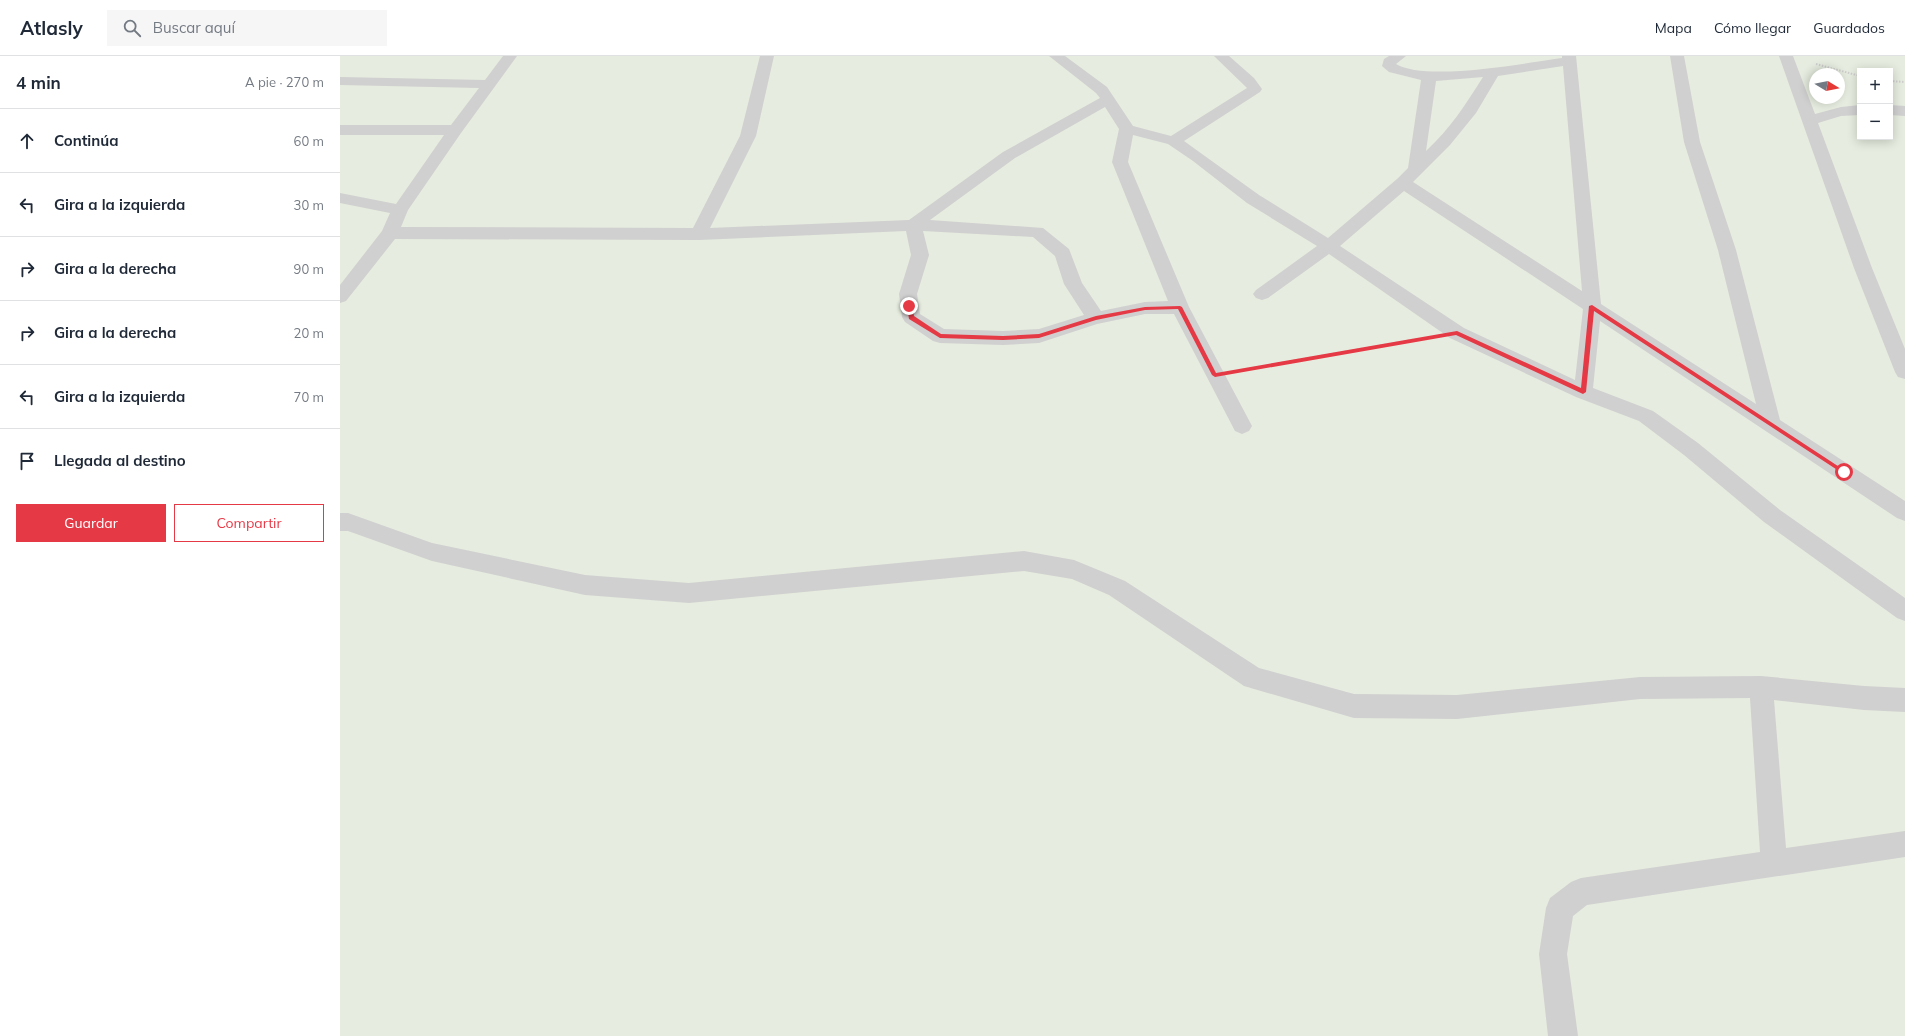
<!DOCTYPE html>
<html lang="es">
<head>
<meta charset="utf-8">
<style>
  body { margin:0; font-family:Mulish,sans-serif; background:#f6f6f7; color:#1f2937 }
  .controls { position:absolute; right:12px; top:12px; display:grid; overflow:hidden; border-radius:0px; box-shadow:0 2px 10px #0003 }
  .controls button { width:36px; height:36px; display:grid; place-items:center; padding:0; border:0; border-bottom:1px solid #e0e1e3; background:#fff; color:#1f2937; font:20px sans-serif }
  .compass { position:absolute; left:1469px; top:12px; width:36px; height:36px; border-radius:50%; background:#fff; box-shadow:0 2px 10px #0003; rotate:100deg }
  .stop { position:absolute; width:12px; height:12px; margin:-9px; border:3px solid #e63946; border-radius:50%; background:#fff }
  .stop.end { background:#e63946; border-color:#fff; box-shadow:0 1px 4px #0008 }
  .list { margin:0; padding:0; list-style:none }
  h2 { display:flex; justify-content:space-between; align-items:center; height:52px; margin:0; padding:0 16px; font-size:17px }
  h2 small { font-size:13px; font-weight:400; color:#747a83 }
  .list li { display:grid; grid-template-columns:26px 1fr auto; gap:12px; align-items:center; box-sizing:border-box; height:64px; padding:0 16px; border-top:1px solid #e0e1e3 }
  .list b { display:block; font-size:15px; white-space:nowrap }
  .list em { font-size:13px; font-style:normal; color:#747a83 }
  .actions { display:flex; gap:8px; padding:12px 16px }
  .actions a { flex:1; padding:9px 0; border:1px solid #e63946; border-radius:0px; text-align:center; font-size:14px; color:#e63946 }
  .actions .main { background:#e63946; color:#fff }
  .icon { flex:none; width:22px; height:22px; fill:none; stroke:currentColor; stroke-width:2; stroke-linecap:round; stroke-linejoin:round }
  .map { position:relative; flex:none; width:1565px; height:980px; overflow:hidden }
  header { display:flex; align-items:center; gap:24px; box-sizing:border-box; height:56px; padding:0 20px; background:#fff; border-bottom:1px solid #e0e1e3 }
  header strong { font-size:19px }
  nav { display:flex; gap:22px; margin-inline-start:auto; font-size:14px }
  .search { width:280px; height:36px; background:#f6f6f7; display:flex; align-items:center; gap:10px; box-sizing:border-box; padding:0 14px; border-radius:0px; color:#747a83; font-size:15px }
  main { display:flex }
  aside { flex:1; background:#fff }
  .map>svg:first-child { display:block }
</style>
</head>
<body>
<header>
<strong>Atlasly</strong>
<div class="search"><svg class="icon" aria-label="search" viewBox="0 0 24 24"><circle cx="10" cy="10" r="6"/><path d="M15 15l6 6"/></svg>Buscar aquí</div>
<nav><a>Mapa</a><a>Cómo llegar</a><a>Guardados</a></nav>
</header>
<main>
<aside>
<h2>4 min<small>A pie · 270 m</small></h2>
<ul class="list">
<li><svg class="icon" aria-label="ahead" viewBox="0 0 24 24"><path d="M12 20V5M6 11l6-6 6 6"/></svg><div><b>Continúa</b></div><em>60 m</em></li>
<li><svg class="icon" aria-label="left" viewBox="0 0 24 24"><path d="M17 20v-9H6M10 6l-5 5 5 5"/></svg><div><b>Gira a la izquierda</b></div><em>30 m</em></li>
<li><svg class="icon" aria-label="right" viewBox="0 0 24 24"><path d="M7 20v-9h11M14 6l5 5-5 5"/></svg><div><b>Gira a la derecha</b></div><em>90 m</em></li>
<li><svg class="icon" aria-label="right" viewBox="0 0 24 24"><path d="M7 20v-9h11M14 6l5 5-5 5"/></svg><div><b>Gira a la derecha</b></div><em>20 m</em></li>
<li><svg class="icon" aria-label="left" viewBox="0 0 24 24"><path d="M17 20v-9H6M10 6l-5 5 5 5"/></svg><div><b>Gira a la izquierda</b></div><em>70 m</em></li>
<li><svg class="icon" aria-label="arrive" viewBox="0 0 24 24"><path d="M6 21V4h12l-3 4 3 4H6"/></svg><div><b>Llegada al destino</b></div></li>
</ul>
<div class="actions"><a class="main">Guardar</a><a>Compartir</a></div>
</aside>
<div class="map">
<svg width="1565" height="980" viewBox="0 0 1565 980">
  <rect width="100%" height="100%" fill="#fff"/>
  <path fill="#e6ecdf" fill-rule="evenodd" d="M0,0H1565V980H0ZM1520,15H1550V81H1520ZM1475,18H1499V42H1475Z"/>
  <g fill="none" stroke-linecap="round" stroke-linejoin="round">
    <g stroke="#cdcdcd" stroke-width="2" stroke-dasharray="1.5 1.5" stroke-linecap="butt">
      <polyline points="1476,8 1520,20"/>
      <polyline points="1550,25 1565,26"/>
    </g>
    <polyline stroke="#cdcdcd" stroke-width="2.5" stroke-dasharray="2 2" stroke-linecap="butt" points="902,314 1079,283"/>
    <g fill="#d0d0d0" fill-rule="evenodd">
      <path d="M163,0H177L121,77L68,154L61,171L353,172L400,80L420,0H434L416,80L370,172L569,164L663,96L760,42L756,37L709,0H725L767,31L793,70L831,80L907,32L874,0H889L914,22L922,33L920,36L844,85L919,139L988,182L1057,123L1068,112L1081,24L1049,16L1042,10L1044,3L1049,0H1066L1056,8C1086,26 1185,7 1222,2V0H1236L1261,248L1416,348L1378,194L1344,86L1330,0H1344L1360,86L1396,194L1440,364L1565,445V465L1557,462L1260,265L1253,332L1313,355L1358,387L1440,454L1565,542V565L1557,562L1424,466L1344,399L1299,365L1236,341L1110,282L989,198L928,242L922,244L916,242L913,238L916,234L977,190L907,147L853,105L828,88L793,79L788,106L849,251L912,370L909,375L902,378L895,375L834,258H805L757,268L699,287L663,289L600,287L593,285L565,266L562,261L559,238L571,199L566,175L359,184L55,183L6,245L0,247V229L42,175L50,157L0,147V137L56,148L104,79H0V69H111L139,32L0,29V21L145,24ZM1223,10L1242,235L1073,126L1110,89L1136,57L1158,20ZM1143,21C1126,48 1110,73 1086,95L1096,25ZM765,51L779,73L772,106L828,245L805,246L761,255L742,227L729,193L703,172L590,164L675,102ZM1064,135L1243,253L1235,324L1124,272L1000,190ZM583,175L693,181L715,200L724,228L744,259L699,273L663,275L604,273L580,258L577,238L589,199Z"/>
      <polygon points="1439,0 1453,0 1475,58 1501,51 1520,49 1520,59 1501,60 1478,67 1532,212 1565,293 1565,323 1558,321 1555,316 1514,212"/>
      <polygon points="1550,49 1565,50 1565,60 1550,59"/>
      <polygon points="0,457 8,457 92,487 245,519 349,527 684,495 734,504 785,525 919,612 1014,638 1117,639 1300,621 1421,620 1524,630 1565,632 1565,656 1524,654 1434,644 1446,792 1565,775 1565,801 1247,849 1233,860 1227,898 1238,980 1208,980 1199,898 1206,852 1210,842 1231,826 1241,822 1420,796 1410,642 1300,643 1117,663 1014,662 904,630 769,539 732,523 684,515 349,547 245,539 92,505 8,475 0,475"/>
    </g>
  </g>
  <polygon fill="#e63946" points="569,248 572,250 574,260 601,278 663,280 699,278 756,260 805,251 840,250 842,251 876,317 1117,275 1241,332 1249,250 1252,249 1507,416 1506,417 1502,417 1254,255 1246,336 1243,338 1116,279 875,321 872,319 838,253 805,254 756,264 699,282 663,284 600,282 569,263 567,250"/>
</svg>
<div class="controls">
<button>+</button>
<button>−</button>
</div>
<svg class="compass" viewBox="-18 -18 36 36"><path d="M0-13l5 13h-10z" fill="#e53935"/><path d="M0 13l5-13h-10z" fill="#747a83"/></svg>
<div class="stop" style="left:1504px;top:416px"></div>
<div class="stop end" style="left:569px;top:250px"></div>
</div>
</main>
</body>
</html>
